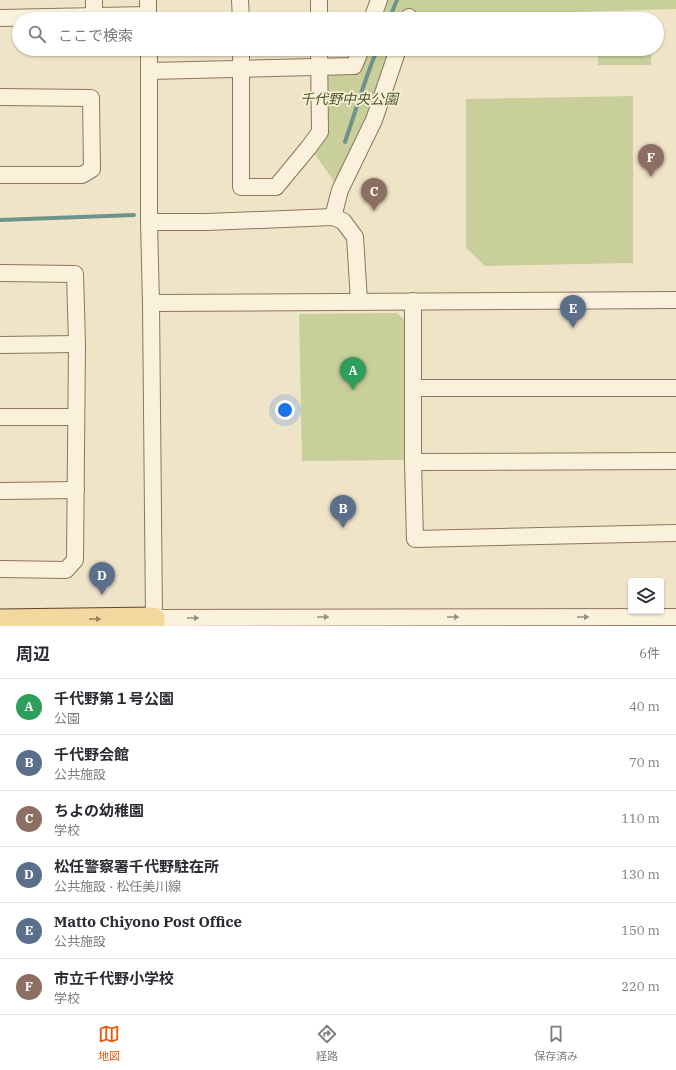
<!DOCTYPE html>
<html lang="ja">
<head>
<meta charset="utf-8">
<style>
  body { margin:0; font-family:"IBM Plex Serif","Noto Sans JP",serif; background:#f2f2f3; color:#2b2b33 }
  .controls { position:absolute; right:12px; bottom:12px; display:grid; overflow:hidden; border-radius:4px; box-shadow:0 1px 3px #0004 }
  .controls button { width:36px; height:36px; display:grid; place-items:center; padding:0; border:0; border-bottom:1px solid #e1e1e2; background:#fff; color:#2b2b33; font:20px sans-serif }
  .you { position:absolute; left:285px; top:410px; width:14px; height:14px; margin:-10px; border:3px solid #fff; border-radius:50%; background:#1a73e8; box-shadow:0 0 0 6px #1a73e833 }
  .badge { display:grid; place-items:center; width:26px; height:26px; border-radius:50%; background:#ea580c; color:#fff; font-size:13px; font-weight:700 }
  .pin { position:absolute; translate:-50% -33px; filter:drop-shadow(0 1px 2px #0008) }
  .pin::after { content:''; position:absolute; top:21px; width:14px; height:12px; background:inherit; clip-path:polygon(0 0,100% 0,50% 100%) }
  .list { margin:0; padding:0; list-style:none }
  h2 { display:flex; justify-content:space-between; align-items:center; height:52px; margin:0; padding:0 16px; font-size:17px }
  h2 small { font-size:13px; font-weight:400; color:#7c7c81 }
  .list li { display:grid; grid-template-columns:26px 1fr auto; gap:12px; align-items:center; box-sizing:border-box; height:56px; padding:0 16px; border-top:1px solid #e1e1e2 }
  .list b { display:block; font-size:15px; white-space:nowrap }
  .list p { margin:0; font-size:13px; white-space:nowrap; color:#7c7c81 }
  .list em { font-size:13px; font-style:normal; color:#7c7c81 }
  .icon { flex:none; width:22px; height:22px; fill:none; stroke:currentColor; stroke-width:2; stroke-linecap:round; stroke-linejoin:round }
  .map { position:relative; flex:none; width:676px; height:626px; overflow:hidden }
  .search { position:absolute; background:#fff; box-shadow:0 1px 3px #0004; left:12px; right:12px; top:12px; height:44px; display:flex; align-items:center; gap:10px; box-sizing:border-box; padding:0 14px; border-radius:22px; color:#7c7c81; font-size:15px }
  .sheet { height:388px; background:#fff }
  nav { display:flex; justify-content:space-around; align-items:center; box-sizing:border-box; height:56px; border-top:1px solid #e1e1e2; background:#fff; font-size:11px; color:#7c7c81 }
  nav a { display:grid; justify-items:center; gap:2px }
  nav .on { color:#ea580c }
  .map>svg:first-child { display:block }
</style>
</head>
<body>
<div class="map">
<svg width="676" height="626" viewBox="0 0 676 626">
  <rect width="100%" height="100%" fill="#f0e4c8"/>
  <g fill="#c9cf9b">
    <polygon points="384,0 676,0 676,9 409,17 408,19 377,19"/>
    <polygon points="365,49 396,49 340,190 312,150 324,72"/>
    <rect x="598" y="49" width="53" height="16"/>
    <polygon points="633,96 633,263 485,266 466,248 466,99"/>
    <polygon points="397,313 405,320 405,460 302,461 299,314"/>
  </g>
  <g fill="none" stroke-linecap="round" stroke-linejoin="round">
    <g stroke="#6f938a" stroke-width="4">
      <polyline points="389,19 397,0"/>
      <polyline points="345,142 367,76 377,49"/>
      <polyline points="0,220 134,215"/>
    </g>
    <defs>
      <g id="minor">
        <polyline points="94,0 94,17"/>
        <polyline points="148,0 148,19"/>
        <polyline points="240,0 241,19"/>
        <polyline points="319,0 319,19"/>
        <polyline points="0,18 148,15"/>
        <polyline points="372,19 379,0"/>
        <polyline points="408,19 409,17"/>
        <polyline points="149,49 149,222 151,303 676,300"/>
        <polyline points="241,49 241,187 276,187 309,147 320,132 319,49"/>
        <polyline points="149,71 354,66 361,49"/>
        <polyline points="0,97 91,98 92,169 82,175 0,175"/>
        <polyline points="333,217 340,190 374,120 398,49"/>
        <polyline points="149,222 207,222 333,217 343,221 355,237 359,301"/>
        <polyline points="0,273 75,274 77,344 75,560 66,570 0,569"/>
        <polyline points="413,301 413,462 415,539 676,533"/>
        <polyline points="151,303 154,618 676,617"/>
        <polyline points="0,345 77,344"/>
        <polyline points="414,388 676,388"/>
        <polyline points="0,417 76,417"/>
        <polyline points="413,462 676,461"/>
        <polyline points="0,491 76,490"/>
      </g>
      <polyline id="major" points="0,620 154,618 154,626"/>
    </defs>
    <use href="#minor" stroke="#8d765c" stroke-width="18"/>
    <use href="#major" stroke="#5b4430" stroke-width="23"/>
    <use href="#minor" stroke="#faf1dc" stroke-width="16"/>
    <use href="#major" stroke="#f3d9a0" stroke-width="21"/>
  </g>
  <defs><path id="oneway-solid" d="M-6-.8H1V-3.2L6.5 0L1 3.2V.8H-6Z"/></defs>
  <g fill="#9c907e">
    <use href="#oneway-solid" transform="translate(323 617)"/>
    <use href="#oneway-solid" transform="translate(453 617)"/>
    <use href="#oneway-solid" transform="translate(583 617)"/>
    <use href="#oneway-solid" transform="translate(193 618)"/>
  </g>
  <use fill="#988460" href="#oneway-solid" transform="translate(95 619) rotate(-1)"/>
  <g text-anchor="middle" stroke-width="3.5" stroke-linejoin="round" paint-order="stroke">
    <g font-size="14" font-style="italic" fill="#4d5a26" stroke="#f7eed8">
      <text x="349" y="104">千代野中央公園</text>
    </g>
  </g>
</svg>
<div class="controls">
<button><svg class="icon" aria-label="layers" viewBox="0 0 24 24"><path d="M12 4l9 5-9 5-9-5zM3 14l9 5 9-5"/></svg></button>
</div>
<div class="you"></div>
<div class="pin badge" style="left:353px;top:390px;background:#2e9e5b">A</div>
<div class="pin badge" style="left:343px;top:528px;background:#5c6f8a">B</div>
<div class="pin badge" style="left:374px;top:211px;background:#8d6e63">C</div>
<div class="pin badge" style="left:102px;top:595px;background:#5c6f8a">D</div>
<div class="pin badge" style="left:573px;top:328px;background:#5c6f8a">E</div>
<div class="pin badge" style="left:651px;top:177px;background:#8d6e63">F</div>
<div class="search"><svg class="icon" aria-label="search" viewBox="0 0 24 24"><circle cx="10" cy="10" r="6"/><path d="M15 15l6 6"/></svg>ここで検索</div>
</div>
<section class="sheet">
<h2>周辺<small>6件</small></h2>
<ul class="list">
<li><span class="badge" style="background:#2e9e5b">A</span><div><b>千代野第１号公園</b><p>公園</p></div><em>40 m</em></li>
<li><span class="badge" style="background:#5c6f8a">B</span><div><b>千代野会館</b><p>公共施設</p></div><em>70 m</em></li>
<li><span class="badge" style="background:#8d6e63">C</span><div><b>ちよの幼稚園</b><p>学校</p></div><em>110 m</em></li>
<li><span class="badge" style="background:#5c6f8a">D</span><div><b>松任警察署千代野駐在所</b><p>公共施設 · 松任美川線</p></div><em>130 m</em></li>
<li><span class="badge" style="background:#5c6f8a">E</span><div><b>Matto Chiyono Post Office</b><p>公共施設</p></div><em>150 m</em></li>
<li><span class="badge" style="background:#8d6e63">F</span><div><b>市立千代野小学校</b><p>学校</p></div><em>220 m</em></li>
</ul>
</section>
<nav>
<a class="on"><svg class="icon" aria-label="map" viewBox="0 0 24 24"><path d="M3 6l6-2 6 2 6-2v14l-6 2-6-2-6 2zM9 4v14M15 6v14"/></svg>地図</a>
<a><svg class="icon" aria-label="directions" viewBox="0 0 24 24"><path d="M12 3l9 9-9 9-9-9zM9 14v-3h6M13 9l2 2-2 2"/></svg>経路</a>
<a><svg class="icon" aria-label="saved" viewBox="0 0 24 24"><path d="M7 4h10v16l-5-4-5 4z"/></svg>保存済み</a>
</nav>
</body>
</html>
